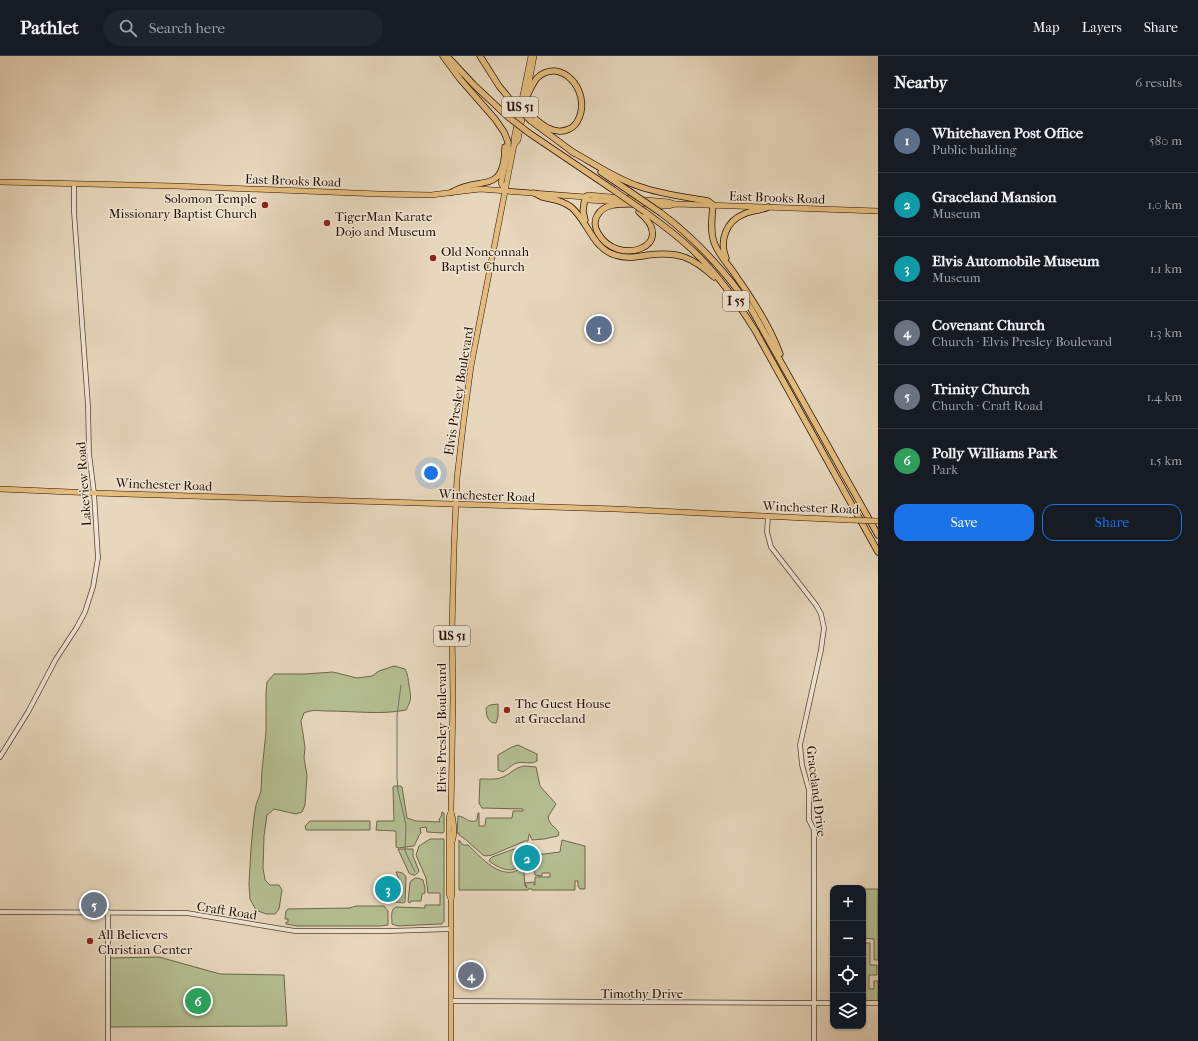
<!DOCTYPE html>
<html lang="en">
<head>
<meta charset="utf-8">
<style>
  body { margin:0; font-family:"IM FELL French Canon",serif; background:#20242c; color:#f1f3f6 }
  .controls { position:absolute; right:12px; bottom:12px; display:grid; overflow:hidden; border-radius:8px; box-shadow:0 1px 3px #0004 }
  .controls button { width:36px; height:36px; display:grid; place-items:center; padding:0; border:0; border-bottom:1px solid #363941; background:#171b24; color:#f1f3f6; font:20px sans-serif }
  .you { position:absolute; left:431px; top:417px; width:14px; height:14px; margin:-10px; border:3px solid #fff; border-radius:50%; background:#1a73e8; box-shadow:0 0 0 6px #1a73e833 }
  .badge { display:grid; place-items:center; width:26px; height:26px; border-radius:50%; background:#1a73e8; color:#fff; font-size:13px; font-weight:700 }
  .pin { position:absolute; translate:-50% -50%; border:2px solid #fff; box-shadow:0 1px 4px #0006 }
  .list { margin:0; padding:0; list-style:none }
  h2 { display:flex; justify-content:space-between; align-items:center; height:52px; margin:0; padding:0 16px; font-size:17px }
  h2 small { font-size:13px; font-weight:400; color:#9ea1a6 }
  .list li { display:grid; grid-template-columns:26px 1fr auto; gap:12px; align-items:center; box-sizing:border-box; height:64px; padding:0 16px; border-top:1px solid #363941 }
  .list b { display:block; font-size:15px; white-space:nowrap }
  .list p { margin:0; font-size:13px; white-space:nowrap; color:#9ea1a6 }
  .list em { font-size:13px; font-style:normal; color:#9ea1a6 }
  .actions { display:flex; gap:8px; padding:12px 16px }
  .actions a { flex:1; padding:9px 0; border:1px solid #1a73e8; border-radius:12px; text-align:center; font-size:14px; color:#1a73e8 }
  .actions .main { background:#1a73e8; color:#fff }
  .icon { flex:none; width:22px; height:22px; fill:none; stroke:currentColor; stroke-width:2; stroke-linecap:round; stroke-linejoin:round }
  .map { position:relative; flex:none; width:878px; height:985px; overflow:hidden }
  header { display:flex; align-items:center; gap:24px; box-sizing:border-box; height:56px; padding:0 20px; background:#171b24; border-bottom:1px solid #363941 }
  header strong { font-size:19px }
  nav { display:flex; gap:22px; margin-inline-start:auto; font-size:14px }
  .search { width:280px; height:36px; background:#20242c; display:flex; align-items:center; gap:10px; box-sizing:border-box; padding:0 14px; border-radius:22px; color:#9ea1a6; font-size:15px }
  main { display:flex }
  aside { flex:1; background:#171b24 }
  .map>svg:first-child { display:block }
</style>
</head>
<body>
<header>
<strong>Pathlet</strong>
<div class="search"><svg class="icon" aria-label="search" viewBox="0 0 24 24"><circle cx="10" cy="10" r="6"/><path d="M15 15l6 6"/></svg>Search here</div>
<nav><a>Map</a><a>Layers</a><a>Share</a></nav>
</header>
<main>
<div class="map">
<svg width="878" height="985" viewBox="0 0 878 985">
  <rect width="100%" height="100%" fill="#e7d7bd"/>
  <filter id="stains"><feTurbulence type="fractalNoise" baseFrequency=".005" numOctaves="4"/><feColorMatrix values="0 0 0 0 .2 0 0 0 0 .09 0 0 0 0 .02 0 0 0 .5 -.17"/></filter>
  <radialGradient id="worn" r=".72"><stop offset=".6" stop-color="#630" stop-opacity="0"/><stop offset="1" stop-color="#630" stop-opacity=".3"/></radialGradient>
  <g fill="#b4be92" stroke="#6d6649">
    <path d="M394,610L405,613C408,618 408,623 409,629C411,641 412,643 406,654C381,659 354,655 328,655C318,655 313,653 304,657L301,665L305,691L304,702L307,719L305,749L302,756L296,758L274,753L267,759L264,780L263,812L265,824L270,829H279L282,834L279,853L275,858H266L256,854L250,843L249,828L251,792L254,761L256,749L261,735L262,714L266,676V636L267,626L274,618H305L333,616L357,622L372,620L379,615Z"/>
    <path d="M498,648V661L496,667C488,668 486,658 486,652L490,649Z"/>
    <path d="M518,689L537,698V705C531,709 524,705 517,707C512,708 508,713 503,716L498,714V699L512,691Z"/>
    <path d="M524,710L536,711L540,730L556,748L548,761C551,772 555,769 559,777L558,780L544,783L532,784L530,779L529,778L528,785H525L492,799L486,800L483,799L465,783L459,779V777H457L458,760C465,760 470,769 477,764L478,757H479V770H485L486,762H512L513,755H523V753L482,752L479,747L480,723C488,723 496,724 503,721C512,717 514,712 524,710Z"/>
    <polygon points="394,730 400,730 402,731 407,762 416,765 440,766 439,763 441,761 442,756 444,757 444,776 443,777 427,776 426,771 420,772 421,777 419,779 418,782 414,790 398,792 396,791 396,776 395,775 376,774 377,765 394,765 393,731"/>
    <polygon points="310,765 370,765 370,774 306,774 305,770"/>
    <path d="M430,783H444V865L442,868H439L398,870L392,868C392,862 390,853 396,851L425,852V849H440V837H428L426,822L416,799L419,790Z"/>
    <path d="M459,784L463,789H468C480,800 495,819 513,816C520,814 521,810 522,804H523L525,830L527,832L525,827L534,826V829H535V821H550V817H542V820L535,819L534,808L529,809L528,806L530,805V803H532L531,795H538V798H544L560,796L562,784L585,790V833H580L578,830V825H575V834H532V833H528V834H459Z"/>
    <path d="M398,793H413V800L419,815C416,820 413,820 409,817Z"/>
    <path d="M514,793C515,793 517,793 517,794C520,796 520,807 518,810C512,819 495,810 489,805L490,803L492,801Z"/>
    <path d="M396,816C401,816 404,817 406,821L405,846L403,847L396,846V830L401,828Z"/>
    <polygon points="415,822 418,822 423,824 425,832 425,837 422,838 421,845 411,845 410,847 408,846 410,827 411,825"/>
    <polygon points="863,833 878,833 878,904 874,904 874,883 863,882"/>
    <polygon points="356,850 384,850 388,855 388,869 380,870 297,870 286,868 286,866 288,866 288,863 285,863 286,855 288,853 350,852"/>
    <polygon points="863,887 870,887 870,909 877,909 877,919 869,919 869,933 874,933 874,925 878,925 878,945 863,945"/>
    <polygon points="159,901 220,918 284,919 287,970 110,971 110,902"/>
  </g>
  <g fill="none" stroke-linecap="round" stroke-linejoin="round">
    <polyline stroke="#6c7470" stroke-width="1" points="401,629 397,659 397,721 398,735 406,769 405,795 415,816"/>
    <defs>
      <g id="minor">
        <polyline points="768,460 767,476 771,491 816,549 821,558 824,572 823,579 821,594 800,689 802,709 809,734 809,764 814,774 814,985"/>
        <polyline points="0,701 28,656 56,603 77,571 85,556 93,531 98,502 94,437 89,397 88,350 74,156 74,128"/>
        <polyline points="0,856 187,857 295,875 389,875 451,873"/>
        <polyline points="108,856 108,985"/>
        <polyline points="451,945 833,947"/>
        <polyline points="863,947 878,947"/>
      </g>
      <g id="major">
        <polyline points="514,89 518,84 534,0"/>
        <polyline points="0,126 175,130 379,138 431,139 480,133 585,141 588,139 669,146 675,148"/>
        <polyline points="505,134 501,127 509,93"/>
        <polyline points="585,141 588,144 621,146"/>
        <polyline points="633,147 668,150 675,148 878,155"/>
        <polyline points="0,433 94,437 616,453 849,464"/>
        <polyline points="451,843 449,838 449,761 451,756"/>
        <path d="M451,985V843L452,838V786C455,778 454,765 451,756L453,641L452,574L454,491L457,422L464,362L471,310L514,89V83L531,0"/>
      </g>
      <g id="highway">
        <polyline points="443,0 460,23 495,63 504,76 508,86 508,96"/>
        <polyline points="447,0 473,28 507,60"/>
        <polyline points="480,0 499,30 513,47"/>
        <path d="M526,43C529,36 532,28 537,22C560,0 591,34 579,62C577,67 574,71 569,73C555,80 542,69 532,60"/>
        <polyline points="531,65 574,97"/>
        <polyline points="529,77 612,133"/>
        <path d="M571,95C593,107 614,122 638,130C660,138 685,141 708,145L713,149C712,161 710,175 714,186C718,199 729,209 736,220C753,244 770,270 780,298"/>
        <polyline points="601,116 629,135"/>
        <path d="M452,136C481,119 504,140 505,91"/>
        <path d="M534,137C537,138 540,140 542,141C545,142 548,142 551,143C558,144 565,147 571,151C588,165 592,192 615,199C626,203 637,201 648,199C678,195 692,201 714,221"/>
        <polyline points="585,141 583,155 585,164"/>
        <path d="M636,148C623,148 604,146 597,160C594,165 595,172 598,177C617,212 680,190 639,156"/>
        <path d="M645,156C660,167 675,178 688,190C716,215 737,245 756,276L878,496"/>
        <path d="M661,157C697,184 725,215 750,251L878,479"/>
        <path d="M726,202C719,185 726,165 744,158C752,154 760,155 768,151"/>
      </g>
    </defs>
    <use href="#minor" stroke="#56412f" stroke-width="5.5"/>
    <use href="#major" stroke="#260f00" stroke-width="6"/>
    <use href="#highway" stroke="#260f00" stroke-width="7"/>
    <use href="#minor" stroke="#efe5d4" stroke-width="4"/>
    <use href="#major" stroke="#e4bc7e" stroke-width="5"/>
    <use href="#highway" stroke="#e4bc7e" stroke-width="5.5"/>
    <defs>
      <polyline id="major-bridge" points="849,464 878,465"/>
      <g id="highway-bridge">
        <polyline points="513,47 531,65"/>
        <polyline points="520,52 532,60"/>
        <polyline points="507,60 529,77"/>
        <polyline points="612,133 645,156"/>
        <polyline points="629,135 661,157"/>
      </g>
    </defs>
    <use href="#major-bridge" stroke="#260f00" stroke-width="6" stroke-linecap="butt"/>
    <use href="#highway-bridge" stroke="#260f00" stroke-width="7" stroke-linecap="butt"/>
    <use href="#major-bridge" stroke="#e4bc7e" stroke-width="5"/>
    <use href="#highway-bridge" stroke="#e4bc7e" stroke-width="5.5"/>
  </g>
  <g fill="#8f2418" stroke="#efe5d4" stroke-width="1.5">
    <circle cx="265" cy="149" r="4"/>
    <circle cx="327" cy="167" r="4"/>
    <circle cx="433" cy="202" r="4"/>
    <circle cx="507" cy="654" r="4"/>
    <circle cx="90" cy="885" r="4"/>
  </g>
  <g text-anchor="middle" stroke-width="3" stroke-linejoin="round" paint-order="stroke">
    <g fill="#efe5d4" stroke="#624f40" stroke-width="1">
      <rect x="502" y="41" width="36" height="20" rx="3"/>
      <rect x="723" y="235" width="26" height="20" rx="3"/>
      <rect x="434" y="570" width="36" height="20" rx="3"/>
    </g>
    <g font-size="12" font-weight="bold" fill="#260f00">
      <text x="520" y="55">US 51</text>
      <text x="736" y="249">I 55</text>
      <text x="452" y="584">US 51</text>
    </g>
    <g font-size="13" fill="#260f00" stroke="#efe5d4">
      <text transform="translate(293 124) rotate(2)" y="5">East Brooks Road</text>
      <text transform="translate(777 141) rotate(2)" y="5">East Brooks Road</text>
      <text transform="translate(458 335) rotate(-81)" y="5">Elvis Presley Boulevard</text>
      <text transform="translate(83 428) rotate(-94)" y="5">Lakeview Road</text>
      <text transform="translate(164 428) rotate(2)" y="5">Winchester Road</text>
      <text transform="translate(487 439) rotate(2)" y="5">Winchester Road</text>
      <text transform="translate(811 451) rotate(2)" y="5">Winchester Road</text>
      <text transform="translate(441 672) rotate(-90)" y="5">Elvis Presley Boulevard</text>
      <text transform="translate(817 735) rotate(83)" y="5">Graceland Drive</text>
      <text transform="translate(227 854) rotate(9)" y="5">Craft Road</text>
      <text x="642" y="942">Timothy Drive</text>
    </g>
    <g font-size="13" fill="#260f00" stroke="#efe5d4" text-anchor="start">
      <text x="257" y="147" text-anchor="end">Solomon Temple<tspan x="257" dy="15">Missionary Baptist Church</tspan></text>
      <text x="335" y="165">TigerMan Karate<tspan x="335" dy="15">Dojo and Museum</tspan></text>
      <text x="441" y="200">Old Nonconnah<tspan x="441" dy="15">Baptist Church</tspan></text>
      <text x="515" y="652">The Guest House<tspan x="515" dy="15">at Graceland</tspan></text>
      <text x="98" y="883">All Believers<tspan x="98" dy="15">Christian Center</tspan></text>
    </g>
  </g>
  <rect width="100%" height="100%" filter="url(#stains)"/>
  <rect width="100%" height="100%" fill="url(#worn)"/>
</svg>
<div class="controls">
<button>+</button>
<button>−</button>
<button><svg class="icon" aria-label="locate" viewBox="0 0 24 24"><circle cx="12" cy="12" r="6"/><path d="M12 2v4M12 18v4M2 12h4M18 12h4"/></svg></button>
<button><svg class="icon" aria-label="layers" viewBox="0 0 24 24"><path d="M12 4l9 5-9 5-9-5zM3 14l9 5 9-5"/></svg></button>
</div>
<div class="you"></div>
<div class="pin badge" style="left:599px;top:273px;background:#5c6f8a">1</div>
<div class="pin badge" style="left:527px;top:802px;background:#0f9aa8">2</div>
<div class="pin badge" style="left:388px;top:833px;background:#0f9aa8">3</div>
<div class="pin badge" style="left:471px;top:919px;background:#6b7280">4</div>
<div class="pin badge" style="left:94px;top:849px;background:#6b7280">5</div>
<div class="pin badge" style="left:198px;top:945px;background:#2e9e5b">6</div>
</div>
<aside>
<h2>Nearby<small>6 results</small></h2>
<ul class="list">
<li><span class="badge" style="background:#5c6f8a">1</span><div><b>Whitehaven Post Office</b><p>Public building</p></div><em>580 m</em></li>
<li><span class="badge" style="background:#0f9aa8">2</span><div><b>Graceland Mansion</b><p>Museum</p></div><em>1.0 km</em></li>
<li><span class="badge" style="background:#0f9aa8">3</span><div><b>Elvis Automobile Museum</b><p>Museum</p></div><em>1.1 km</em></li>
<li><span class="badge" style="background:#6b7280">4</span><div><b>Covenant Church</b><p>Church · Elvis Presley Boulevard</p></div><em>1.3 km</em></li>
<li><span class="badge" style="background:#6b7280">5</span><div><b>Trinity Church</b><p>Church · Craft Road</p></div><em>1.4 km</em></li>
<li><span class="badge" style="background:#2e9e5b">6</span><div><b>Polly Williams Park</b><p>Park</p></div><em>1.5 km</em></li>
</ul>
<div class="actions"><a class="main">Save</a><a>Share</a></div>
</aside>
</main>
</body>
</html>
